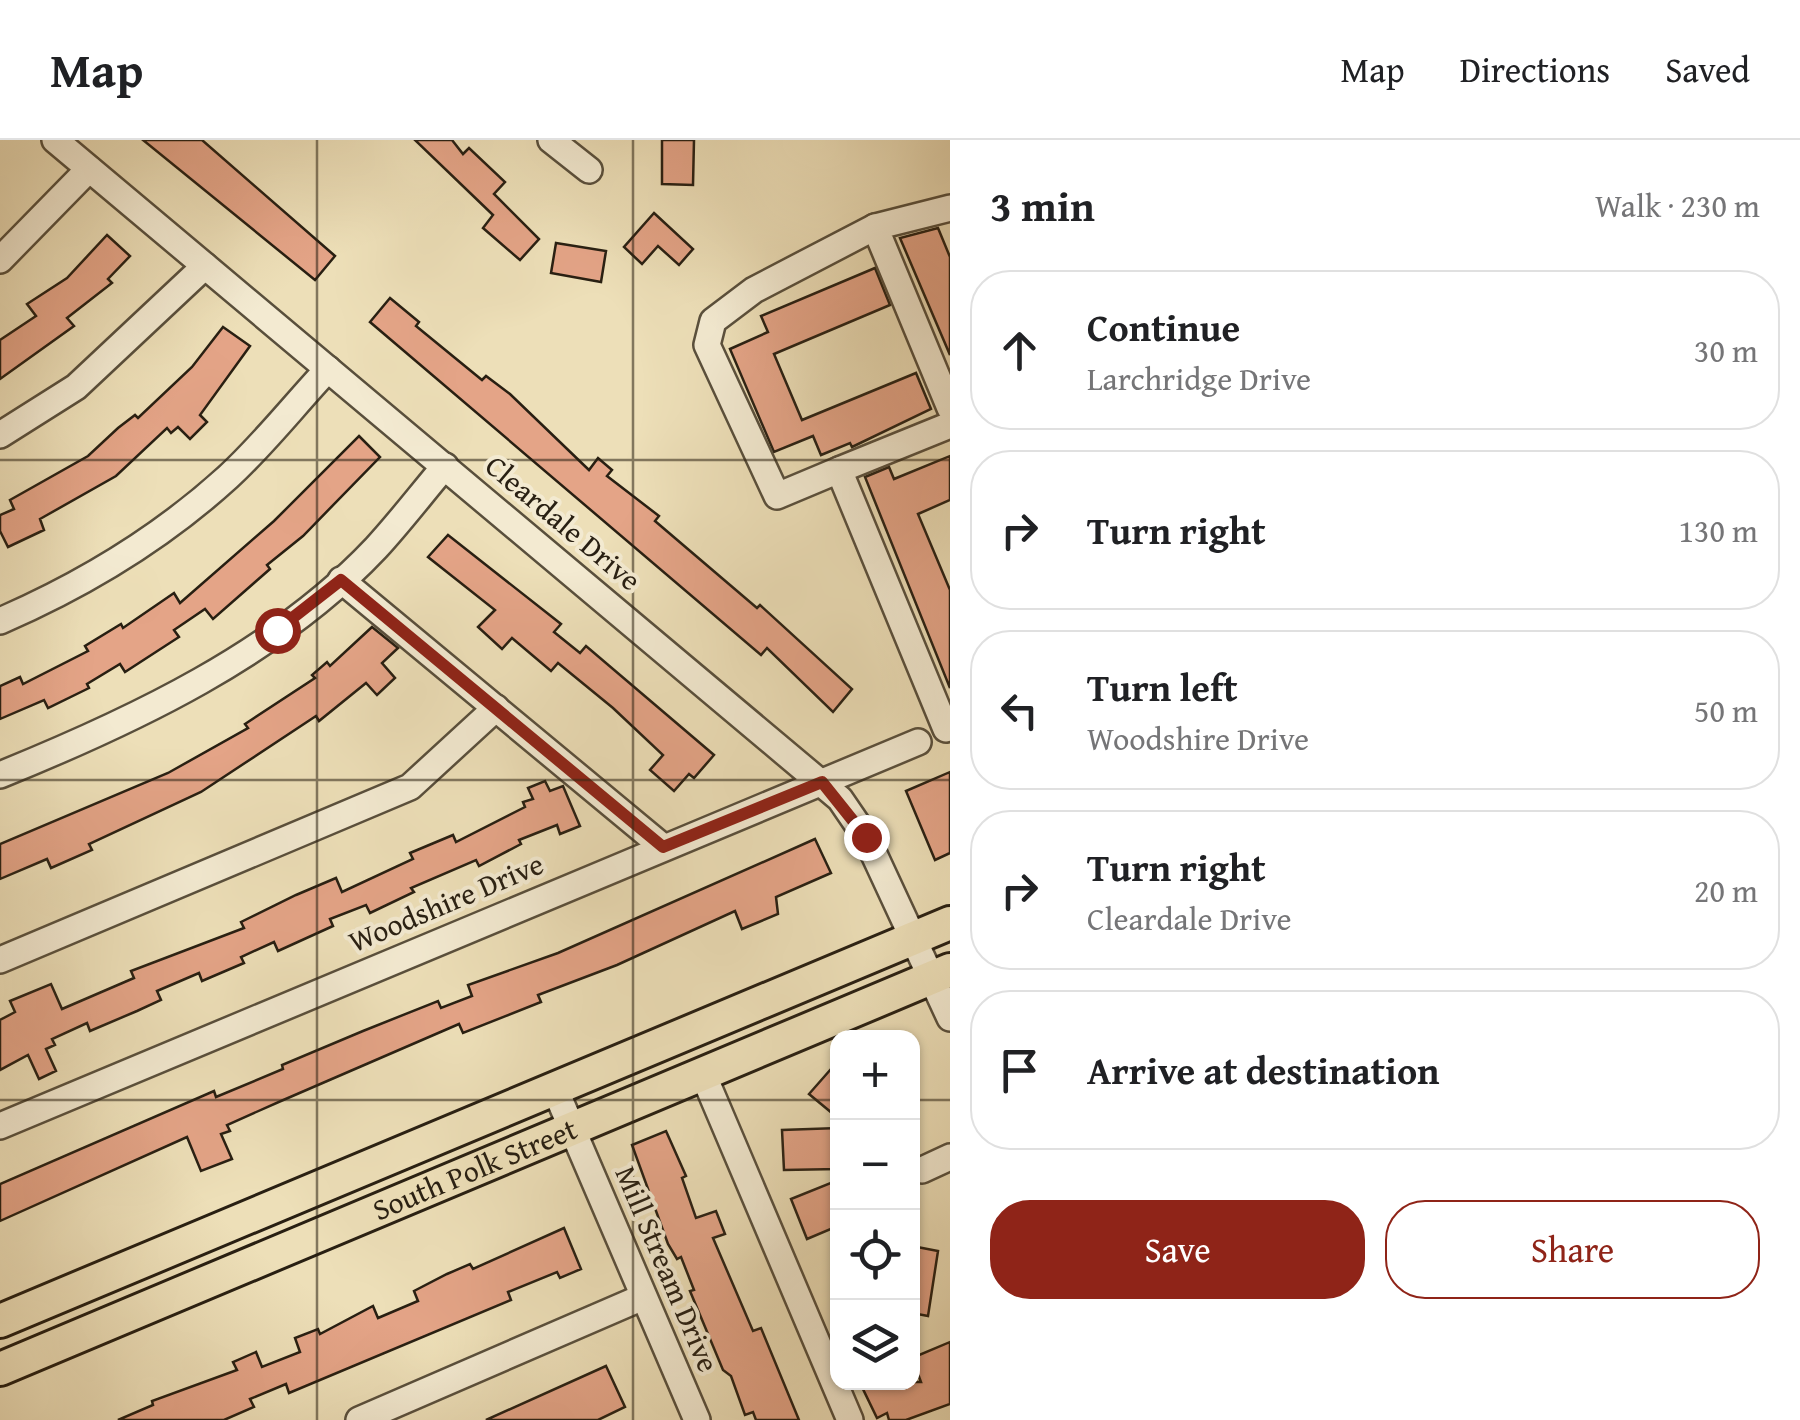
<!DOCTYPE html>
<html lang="en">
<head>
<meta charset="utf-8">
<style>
  body { margin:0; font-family:"Gentium Book Plus",serif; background:#f6f6f6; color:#202124 }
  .controls { position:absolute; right:30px; bottom:30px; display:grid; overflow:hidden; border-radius:20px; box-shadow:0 2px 8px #0004 }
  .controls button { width:90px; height:90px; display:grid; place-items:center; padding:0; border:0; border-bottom:2px solid #e0e0e0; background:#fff; color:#202124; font:50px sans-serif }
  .stop { position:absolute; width:30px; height:30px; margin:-22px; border:8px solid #8f2418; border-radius:50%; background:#fff }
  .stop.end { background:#8f2418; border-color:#fff; box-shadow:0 2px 10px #0008 }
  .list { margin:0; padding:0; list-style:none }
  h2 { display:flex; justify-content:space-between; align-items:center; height:130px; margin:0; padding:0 40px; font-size:42px }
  h2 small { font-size:32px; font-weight:400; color:#757577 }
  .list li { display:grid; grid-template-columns:65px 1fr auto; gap:30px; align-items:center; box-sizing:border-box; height:160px; margin:0 20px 20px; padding:0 20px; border:2px solid #e0e0e0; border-radius:40px }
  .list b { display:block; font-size:38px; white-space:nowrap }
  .list p { margin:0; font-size:32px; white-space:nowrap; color:#757577 }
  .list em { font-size:32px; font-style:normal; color:#757577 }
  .actions { display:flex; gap:20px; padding:30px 40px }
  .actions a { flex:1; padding:22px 0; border:2px solid #8f2418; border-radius:40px; text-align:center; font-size:35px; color:#8f2418 }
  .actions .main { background:#8f2418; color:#fff }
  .icon { flex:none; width:55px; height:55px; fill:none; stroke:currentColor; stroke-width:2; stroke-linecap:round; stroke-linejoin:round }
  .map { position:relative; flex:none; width:950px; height:1280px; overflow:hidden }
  header { display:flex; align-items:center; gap:60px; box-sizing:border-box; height:140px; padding:0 50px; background:#fff; border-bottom:2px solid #e0e0e0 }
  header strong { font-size:48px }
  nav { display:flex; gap:55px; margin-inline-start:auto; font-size:35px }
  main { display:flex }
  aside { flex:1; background:#fff }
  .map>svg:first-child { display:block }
</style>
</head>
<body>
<header>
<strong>Map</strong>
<nav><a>Map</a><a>Directions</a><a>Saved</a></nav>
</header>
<main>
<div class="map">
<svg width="950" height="1280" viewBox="0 0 950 1280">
  <rect width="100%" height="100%" fill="#eddfb8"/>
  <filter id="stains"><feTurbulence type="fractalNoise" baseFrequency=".002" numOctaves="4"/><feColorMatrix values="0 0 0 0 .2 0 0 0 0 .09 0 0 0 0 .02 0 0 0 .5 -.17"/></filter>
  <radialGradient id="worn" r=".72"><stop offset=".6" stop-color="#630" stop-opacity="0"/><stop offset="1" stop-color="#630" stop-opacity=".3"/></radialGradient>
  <g fill="#e4a487" stroke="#281f12" stroke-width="2.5">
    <polygon points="143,0 202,0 335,116 315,140"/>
    <polygon points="415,0 452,0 463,14 469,8 505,42 494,54 539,99 520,120 483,88 493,75"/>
    <polygon points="662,0 694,0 693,45 662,44"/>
    <polygon points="654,73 693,109 679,125 658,106 642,124 624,107"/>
    <polygon points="938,88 950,117 950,215 900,98"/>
    <polygon points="107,95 130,116 108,139 112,143 67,178 74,186 0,239 0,200 36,176 27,164 67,138"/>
    <polygon points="556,103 606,111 601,142 551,133"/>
    <polygon points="875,128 890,165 774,214 802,280 916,233 931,269 852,307 850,303 821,315 813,296 774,312 730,209 768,192 761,176"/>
    <polygon points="390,158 419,182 416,186 482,240 486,236 510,254 589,330 598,318 612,330 607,336 659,376 655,381 757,468 760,465 852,549 833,572 767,508 761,515 370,182"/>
    <polygon points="223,187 250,206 200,275 207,282 190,299 178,287 171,293 167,288 116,336 40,379 44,390 8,407 0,391 0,375 14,369 10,360 88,316 118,288 135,275 138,278 192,227"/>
    <polygon points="359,296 380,317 303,396 267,425 270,429 213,479 205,469 174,490 179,497 125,532 120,524 87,544 89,548 48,568 44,560 0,579 0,546 20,537 23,544 88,511 85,506 121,484 123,488 174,453 180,463 274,381"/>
    <polygon points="950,316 950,360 918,374 950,450 950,548 865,337 889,327 894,339"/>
    <polygon points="448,395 561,484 554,492 580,513 586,506 714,615 694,638 689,634 674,651 650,630 663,615 613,568 558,523 551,531 512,498 502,509 478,487 495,470 428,417"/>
    <polygon points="372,487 398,508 382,523 395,538 377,555 366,543 319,581 316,576 201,652 89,704 92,710 51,728 47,719 0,739 0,704 168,633 248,588 245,584 315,538 312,535 327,522 330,526"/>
    <polygon points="950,632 950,713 935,720 906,651"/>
    <polygon points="545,641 550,651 563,646 580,686 560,694 557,685 519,700 521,704 479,726 476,720 411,748 414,752 370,773 366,765 330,779 333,786 278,811 274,802 241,817 244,823 202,841 199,833 157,851 161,860 137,871 90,891 87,883 52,899 55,905 46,909 56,931 39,939 28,915 0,930 0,880 15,872 10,861 51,844 62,869 134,838 131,831 244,788 241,782 296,755 336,738 342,752 413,719 410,713 453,695 456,702 525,667 523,662 533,659 528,648"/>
    <polygon points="815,699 831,733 776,757 778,774 742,789 735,771 617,825 538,855 541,862 463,893 459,884 281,961 227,985 230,991 221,994 232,1019 201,1031 187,997 0,1081 0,1044 214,951 216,957 283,929 282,925 363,891 438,861 441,868 472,856 468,845 558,813"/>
    <polygon points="838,921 838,978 809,954"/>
    <polygon points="838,988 838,1029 784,1030 782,990"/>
    <polygon points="666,991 686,1036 682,1038 696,1078 716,1071 725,1094 713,1098 753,1191 761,1188 799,1280 756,1280 753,1272 745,1275 731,1236 723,1230 690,1151 694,1150 681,1117 677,1119 668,1104 632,1005"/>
    <polygon points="838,1040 838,1086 807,1099 791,1059"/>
    <polygon points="564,1088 581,1129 560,1138 557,1132 508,1152 511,1160 289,1253 286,1244 250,1259 254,1267 224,1280 118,1280 153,1265 152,1261 237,1230 233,1222 256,1212 262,1227 300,1212 295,1198 318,1189 320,1194 373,1166 378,1178 418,1161 414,1151 447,1134 470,1124 473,1129"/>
    <polygon points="912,1106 938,1111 928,1176 912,1173"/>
    <polygon points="950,1202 950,1264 906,1280 889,1280 887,1273 877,1278 862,1247 873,1242 921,1242 912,1218"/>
    <polygon points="606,1226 625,1267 598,1280 486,1280"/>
  </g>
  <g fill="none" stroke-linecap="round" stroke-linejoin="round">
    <defs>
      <g id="minor">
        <polyline points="55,0 840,659 866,697 950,878"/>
        <polyline points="551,0 589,30"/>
        <polyline points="950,68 875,87 950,268"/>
        <polyline points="875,87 754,150 713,181 707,205 777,356 839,330 946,589 950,587"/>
        <polyline points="0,120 89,29"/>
        <polyline points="0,295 76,247 205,126"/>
        <polyline points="839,330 950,285"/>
        <polyline points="341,440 663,707"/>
        <path d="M0,481C83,445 161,398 228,337C264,304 295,264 328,229"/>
        <path d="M0,635C133,581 276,514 376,408C400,382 422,353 445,326"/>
        <polyline points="0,820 410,647 496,568"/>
        <polyline points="703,934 850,1280"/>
        <polyline points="555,949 697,1280"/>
        <polyline points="0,986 918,602"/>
        <polyline points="922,1030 950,1017"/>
        <polyline points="359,1280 643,1157"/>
      </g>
      <g id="major">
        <polyline points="0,1181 950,783"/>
        <path id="s1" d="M0,1229L950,830"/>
      </g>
    </defs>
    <use href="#minor" stroke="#594f3c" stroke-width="30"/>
    <use href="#major" stroke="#281f12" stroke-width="38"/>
    <use href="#minor" stroke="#f3ead1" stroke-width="25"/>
    <use href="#major" stroke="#eddfb8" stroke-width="32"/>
  </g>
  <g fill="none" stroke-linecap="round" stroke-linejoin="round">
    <polyline stroke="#8f2418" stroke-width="12" points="277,490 341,440 663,707 822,642 866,697"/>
  </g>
  <path fill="none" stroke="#281f12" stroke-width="2.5" stroke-opacity="0.55" d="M317,0V1280M633,0V1280M0,320H950M0,640H950M0,960H838M912,960H950"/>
  <g text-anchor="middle" stroke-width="8" stroke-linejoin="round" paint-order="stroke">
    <g font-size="30" fill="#281f12" stroke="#f3ead1">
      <text transform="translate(563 383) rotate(40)" y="10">Cleardale Drive</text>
      <text transform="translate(446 763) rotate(-23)" y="10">Woodshire Drive</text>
      <text dy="10" stroke="none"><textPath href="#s1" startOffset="515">South Polk Street</textPath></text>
      <text transform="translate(667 1129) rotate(67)" y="10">Mill Stream Drive</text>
    </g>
  </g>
  <rect width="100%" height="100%" filter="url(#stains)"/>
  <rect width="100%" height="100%" fill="url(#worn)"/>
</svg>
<div class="controls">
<button>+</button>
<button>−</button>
<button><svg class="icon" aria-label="locate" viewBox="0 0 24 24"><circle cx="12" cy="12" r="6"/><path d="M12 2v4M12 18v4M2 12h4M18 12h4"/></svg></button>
<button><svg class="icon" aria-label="layers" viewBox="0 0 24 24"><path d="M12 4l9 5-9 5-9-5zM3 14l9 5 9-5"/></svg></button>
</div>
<div class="stop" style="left:277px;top:490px"></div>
<div class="stop end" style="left:866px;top:697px"></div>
</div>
<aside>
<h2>3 min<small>Walk · 230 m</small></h2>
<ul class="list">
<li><svg class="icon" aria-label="ahead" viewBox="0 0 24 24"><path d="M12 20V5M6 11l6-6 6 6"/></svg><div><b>Continue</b><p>Larchridge Drive</p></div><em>30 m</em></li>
<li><svg class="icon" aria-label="right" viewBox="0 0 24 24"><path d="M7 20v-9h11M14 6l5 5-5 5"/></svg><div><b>Turn right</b></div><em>130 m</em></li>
<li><svg class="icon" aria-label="left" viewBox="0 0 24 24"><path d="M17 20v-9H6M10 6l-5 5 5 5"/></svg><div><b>Turn left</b><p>Woodshire Drive</p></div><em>50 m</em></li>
<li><svg class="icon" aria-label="right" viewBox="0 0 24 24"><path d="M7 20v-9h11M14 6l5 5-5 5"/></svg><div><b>Turn right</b><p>Cleardale Drive</p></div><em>20 m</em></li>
<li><svg class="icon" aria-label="arrive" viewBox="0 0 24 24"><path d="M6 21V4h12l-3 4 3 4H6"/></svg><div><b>Arrive at destination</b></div></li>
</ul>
<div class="actions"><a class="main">Save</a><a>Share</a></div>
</aside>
</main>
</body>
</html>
